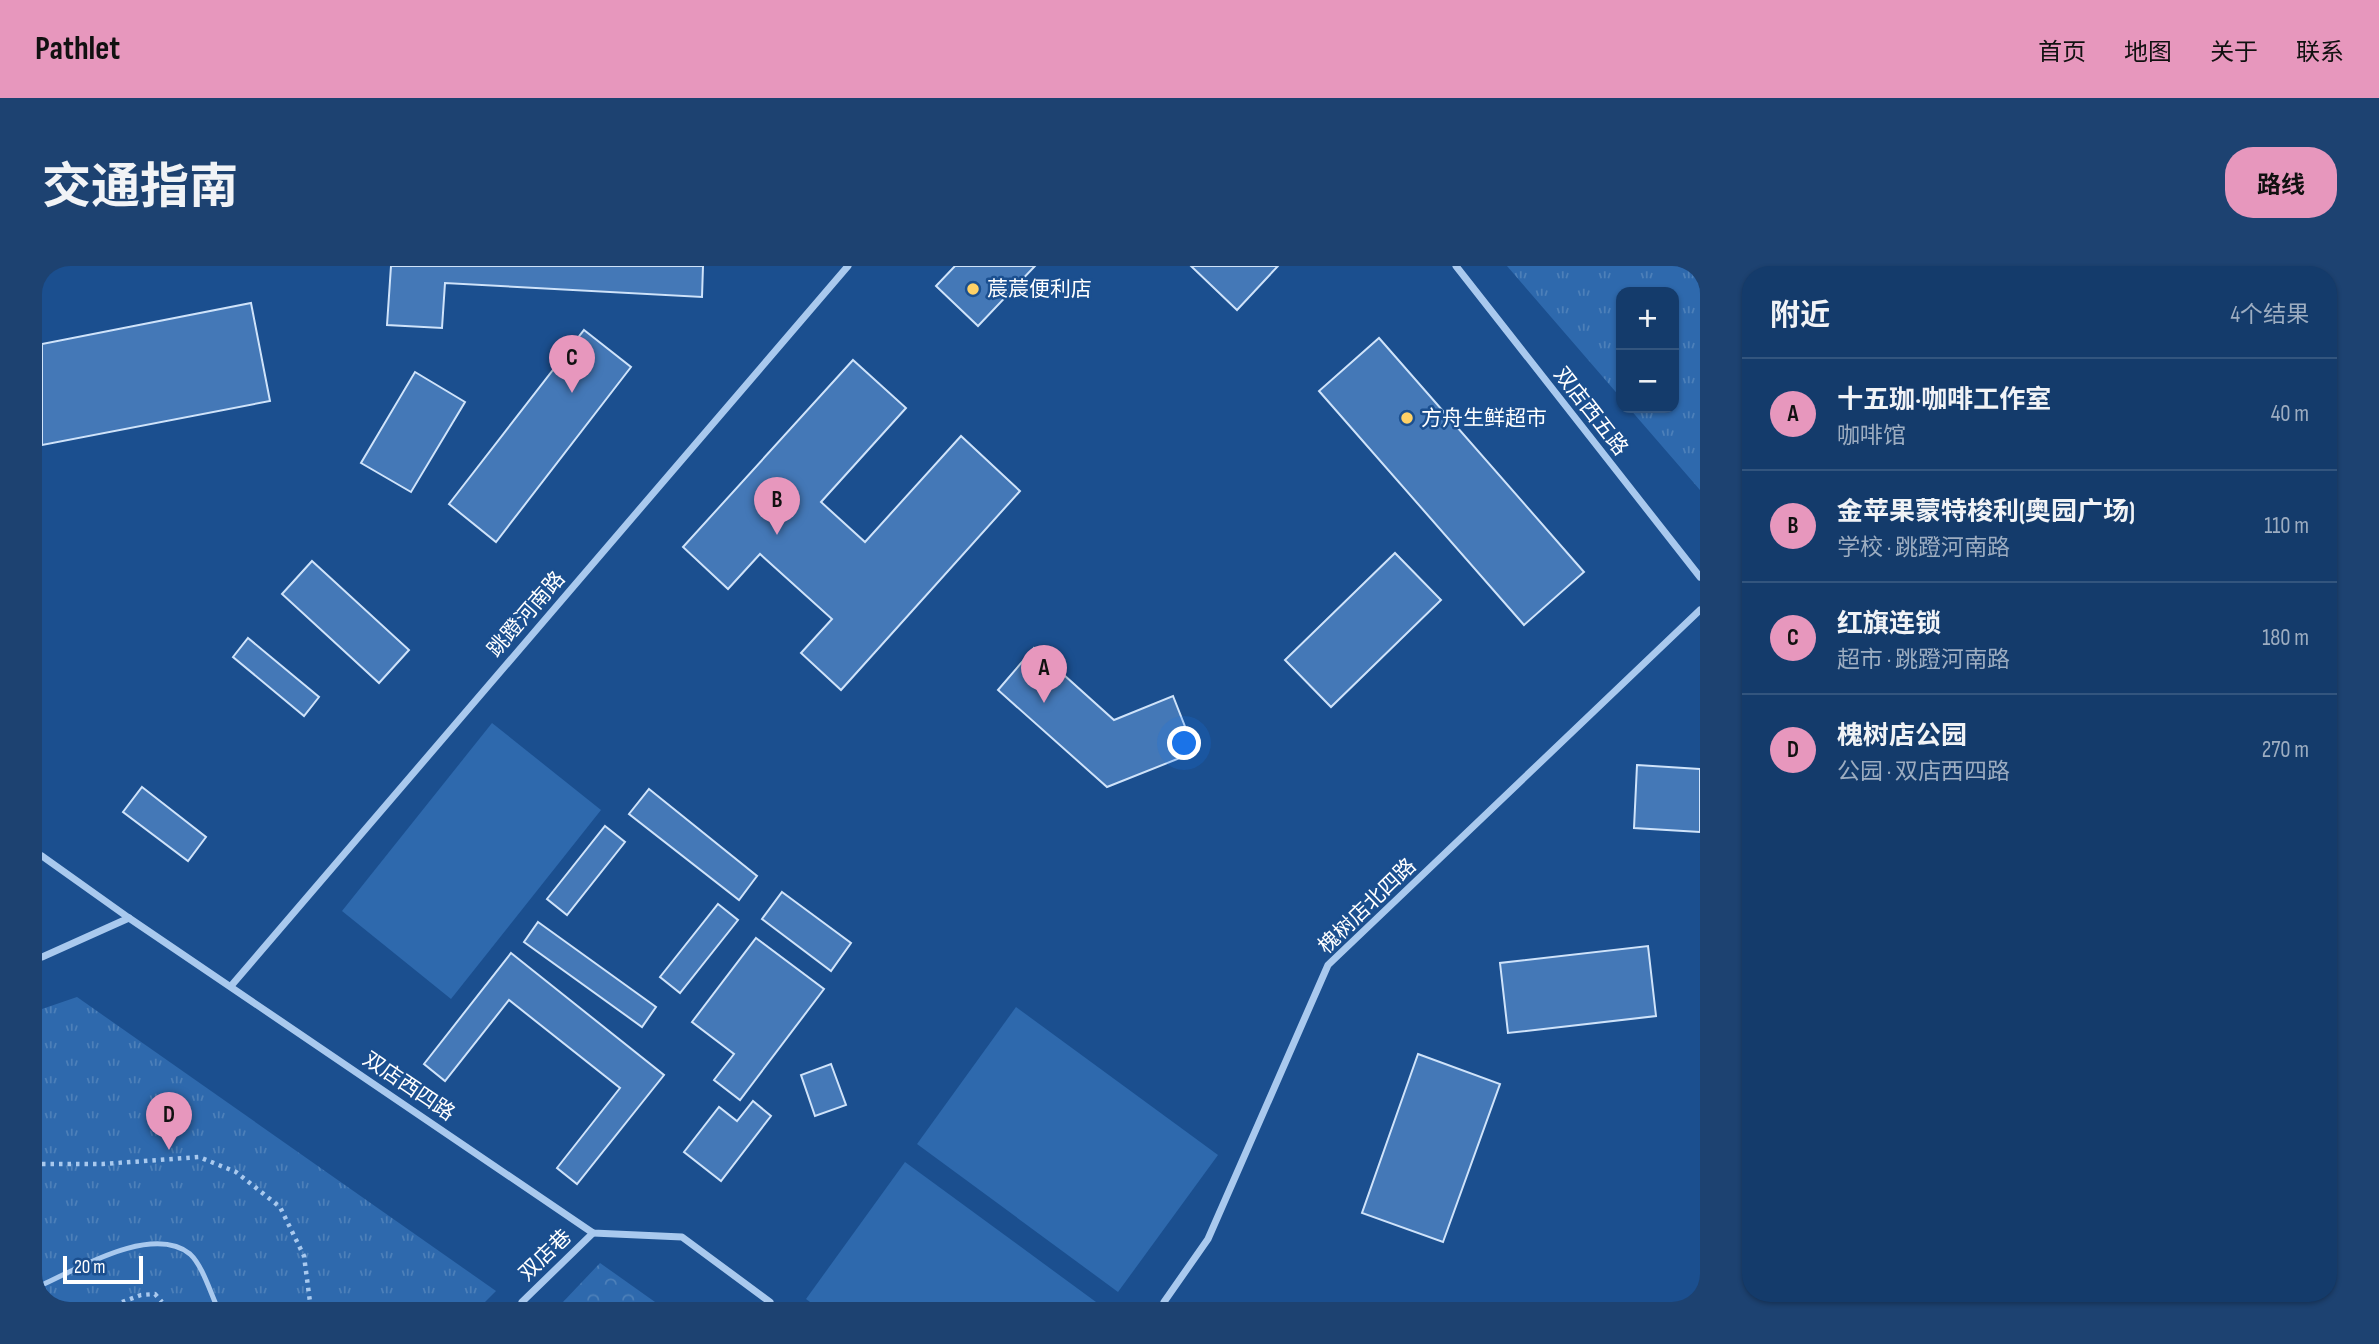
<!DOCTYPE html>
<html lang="zh">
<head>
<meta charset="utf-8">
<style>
  body { margin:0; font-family:"Sofia Sans Condensed","Noto Sans SC",sans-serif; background:#1d4271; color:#f1f3f6 }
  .controls { position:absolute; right:21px; top:21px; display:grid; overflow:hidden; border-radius:14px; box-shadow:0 2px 5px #0004 }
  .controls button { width:63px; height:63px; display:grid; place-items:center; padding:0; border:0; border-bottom:2px solid #33557e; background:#143b6b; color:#f1f3f6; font:35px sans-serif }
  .scale { position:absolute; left:21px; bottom:18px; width:80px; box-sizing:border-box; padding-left:7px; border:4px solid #fff; border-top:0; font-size:19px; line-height:24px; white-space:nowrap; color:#fff; -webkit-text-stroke:5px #1b4f8f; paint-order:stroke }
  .you { position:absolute; left:1143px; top:478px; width:24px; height:24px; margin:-18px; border:5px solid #fff; border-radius:50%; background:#1a73e8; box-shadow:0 0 0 10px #1a73e833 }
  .badge { display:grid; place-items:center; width:46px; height:46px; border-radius:50%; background:#e797bd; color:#111; font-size:23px; font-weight:700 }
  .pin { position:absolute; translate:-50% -58px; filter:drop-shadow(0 2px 4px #0008) }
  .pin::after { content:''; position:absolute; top:37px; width:24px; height:21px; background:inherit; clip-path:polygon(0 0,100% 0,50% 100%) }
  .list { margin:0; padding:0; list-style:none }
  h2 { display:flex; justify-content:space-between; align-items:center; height:91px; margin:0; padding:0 28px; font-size:30px }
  h2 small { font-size:23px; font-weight:400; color:#9dadc1 }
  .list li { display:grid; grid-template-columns:46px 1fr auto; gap:21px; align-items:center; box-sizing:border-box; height:112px; padding:0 28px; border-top:2px solid #33557e }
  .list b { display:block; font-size:26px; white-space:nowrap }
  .list p { margin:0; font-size:23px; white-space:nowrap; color:#9dadc1 }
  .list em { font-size:23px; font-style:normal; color:#9dadc1 }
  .map { position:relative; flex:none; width:1658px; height:1036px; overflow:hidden; border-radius:28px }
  header { display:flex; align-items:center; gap:42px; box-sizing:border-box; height:98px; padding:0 35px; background:#e797bd; color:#111 }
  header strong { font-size:33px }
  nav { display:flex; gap:38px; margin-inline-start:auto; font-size:24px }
  .intro { display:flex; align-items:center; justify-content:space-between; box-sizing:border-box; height:168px; padding:0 42px }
  h1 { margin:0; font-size:49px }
  .button { padding:18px 32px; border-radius:28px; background:#e797bd; color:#111; font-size:24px; font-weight:700 }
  main { display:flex; gap:42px; padding:0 42px }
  aside { flex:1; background:#143b6b; border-radius:28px; box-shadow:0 2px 5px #0004 }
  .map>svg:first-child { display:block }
</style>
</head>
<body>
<header>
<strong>Pathlet</strong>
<nav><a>首页</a><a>地图</a><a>关于</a><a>联系</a></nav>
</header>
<div class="intro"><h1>交通指南</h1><a class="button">路线</a></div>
<main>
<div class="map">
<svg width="1658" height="1036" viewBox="0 0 1658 1036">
  <defs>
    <pattern id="forest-crowns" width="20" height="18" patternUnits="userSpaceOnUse" patternTransform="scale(1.75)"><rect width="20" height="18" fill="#2e69ad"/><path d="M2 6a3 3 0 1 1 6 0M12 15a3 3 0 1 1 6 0" fill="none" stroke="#4d80b9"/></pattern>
    <pattern id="park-tufts" width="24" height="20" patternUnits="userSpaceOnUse" patternTransform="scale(1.75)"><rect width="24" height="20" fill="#2e69ad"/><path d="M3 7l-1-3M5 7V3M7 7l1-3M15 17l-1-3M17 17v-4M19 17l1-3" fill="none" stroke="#4d80b9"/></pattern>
  </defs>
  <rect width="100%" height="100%" fill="#1b4f8f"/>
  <polygon fill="url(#forest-crowns)" points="558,997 613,1036 521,1036"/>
  <g fill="url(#park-tufts)">
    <polygon points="1465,0 1658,0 1658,224 1587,142 1632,142 1632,26 1579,26 1579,132"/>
    <polygon points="35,731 454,1025 443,1036 0,1036 0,743"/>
  </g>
  <g fill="#2e69ad">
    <polygon points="450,457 559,544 409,733 300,645"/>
    <polygon points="974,741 1176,889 1076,1026 875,878"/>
    <polygon points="863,896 1054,1036 768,1036 764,1033"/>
  </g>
  <g fill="#4478b7" stroke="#cfe3fa" stroke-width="2">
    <polygon points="349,0 661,0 660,31 403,17 400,62 345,59"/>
    <polygon points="913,0 993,0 936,60 894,20"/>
    <polygon points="1149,0 1236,0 1195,44"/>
    <polygon points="209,37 228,135 0,179 0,78"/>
    <polygon points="542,64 589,101 454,276 407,238"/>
    <polygon points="1337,72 1542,306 1482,359 1277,125"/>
    <polygon points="811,94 864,142 779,236 823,276 919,170 978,225 799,424 759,387 790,353 718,288 686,323 641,281"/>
    <polygon points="373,106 423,136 369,226 319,197"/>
    <polygon points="1353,287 1399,334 1289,441 1243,394"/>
    <polygon points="270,295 367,384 337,417 240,328"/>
    <polygon points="206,372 277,431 262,450 191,391"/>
    <polygon points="992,382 1072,454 1131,430 1153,486 1065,521 956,424"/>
    <polygon points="1595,499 1658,503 1658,566 1592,562"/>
    <polygon points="100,521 164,571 146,595 81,546"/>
    <polygon points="607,523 715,610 697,634 587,548"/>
    <polygon points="563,560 583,576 525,649 505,633"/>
    <polygon points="740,626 809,677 789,705 720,653"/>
    <polygon points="676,638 696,654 638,727 618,711"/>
    <polygon points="496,656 614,741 600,761 482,676"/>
    <polygon points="714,672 782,723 698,834 672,814 692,788 650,756"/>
    <polygon points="1606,680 1614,750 1466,767 1458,697"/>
    <polygon points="469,687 622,809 535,918 515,902 578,822 467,734 403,815 382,798"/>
    <polygon points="1376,788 1458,818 1401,976 1320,947"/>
    <polygon points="789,798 804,839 773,850 759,809"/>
    <polygon points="711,835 729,850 679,915 642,886 677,841 695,855"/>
  </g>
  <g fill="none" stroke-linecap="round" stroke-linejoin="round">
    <g stroke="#a9c9ee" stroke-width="4.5" stroke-dasharray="3.5 5" stroke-linecap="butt">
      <polyline points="0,898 61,898 157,891 194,906 238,941 262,990 268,1036"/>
      <polyline points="80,1036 99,1029 113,1028 120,1036"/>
    </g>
    <path stroke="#a9c9ee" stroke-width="5" d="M0,1019C37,1002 111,958 148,988C159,998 167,1022 173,1036"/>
    <g stroke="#a9c9ee" stroke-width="7">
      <polyline points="1414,0 1658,311"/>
      <polyline points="0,590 87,652 551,967 640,971 728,1036"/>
      <polyline points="0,691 87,652"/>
      <polyline points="189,720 806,0"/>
      <polyline points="480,1036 551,967"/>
      <polyline points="1122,1036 1166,973 1286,699 1658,344"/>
    </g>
  </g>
  <g fill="#ffd166" stroke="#1b4f8f" stroke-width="2.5">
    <circle cx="931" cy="23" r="7"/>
    <circle cx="1365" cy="152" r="7"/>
  </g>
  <g text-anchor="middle" stroke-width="5" stroke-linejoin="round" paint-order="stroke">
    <g font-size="21" fill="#fff" stroke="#1b4f8f" text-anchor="start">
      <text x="945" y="30">莀莀便利店</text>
      <text x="1379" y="159">方舟生鲜超市</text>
    </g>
    <g font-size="21" fill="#fff" stroke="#1b4f8f">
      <text transform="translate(1549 145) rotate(52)" y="7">双店西五路</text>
      <text transform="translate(484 348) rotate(-49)" y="7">跳蹬河南路</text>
      <text transform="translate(1325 640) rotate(-44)" y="7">槐树店北四路</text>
      <text transform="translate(367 820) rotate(34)" y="7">双店西四路</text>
      <text transform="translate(503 989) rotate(-44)" y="7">双店巷</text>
    </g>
  </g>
</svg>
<div class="controls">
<button>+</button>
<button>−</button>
</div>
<div class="scale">20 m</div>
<div class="you"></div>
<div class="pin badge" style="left:1002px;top:437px">A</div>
<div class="pin badge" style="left:735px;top:269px">B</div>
<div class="pin badge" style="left:530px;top:127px">C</div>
<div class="pin badge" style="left:127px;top:884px">D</div>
</div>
<aside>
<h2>附近<small>4个结果</small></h2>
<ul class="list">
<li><span class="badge">A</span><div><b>十五珈·咖啡工作室</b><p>咖啡馆</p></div><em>40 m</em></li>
<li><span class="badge">B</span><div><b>金苹果蒙特梭利(奥园广场)</b><p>学校 · 跳蹬河南路</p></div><em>110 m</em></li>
<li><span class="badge">C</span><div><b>红旗连锁</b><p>超市 · 跳蹬河南路</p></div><em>180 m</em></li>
<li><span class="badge">D</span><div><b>槐树店公园</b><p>公园 · 双店西四路</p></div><em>270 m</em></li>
</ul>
</aside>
</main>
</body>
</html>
